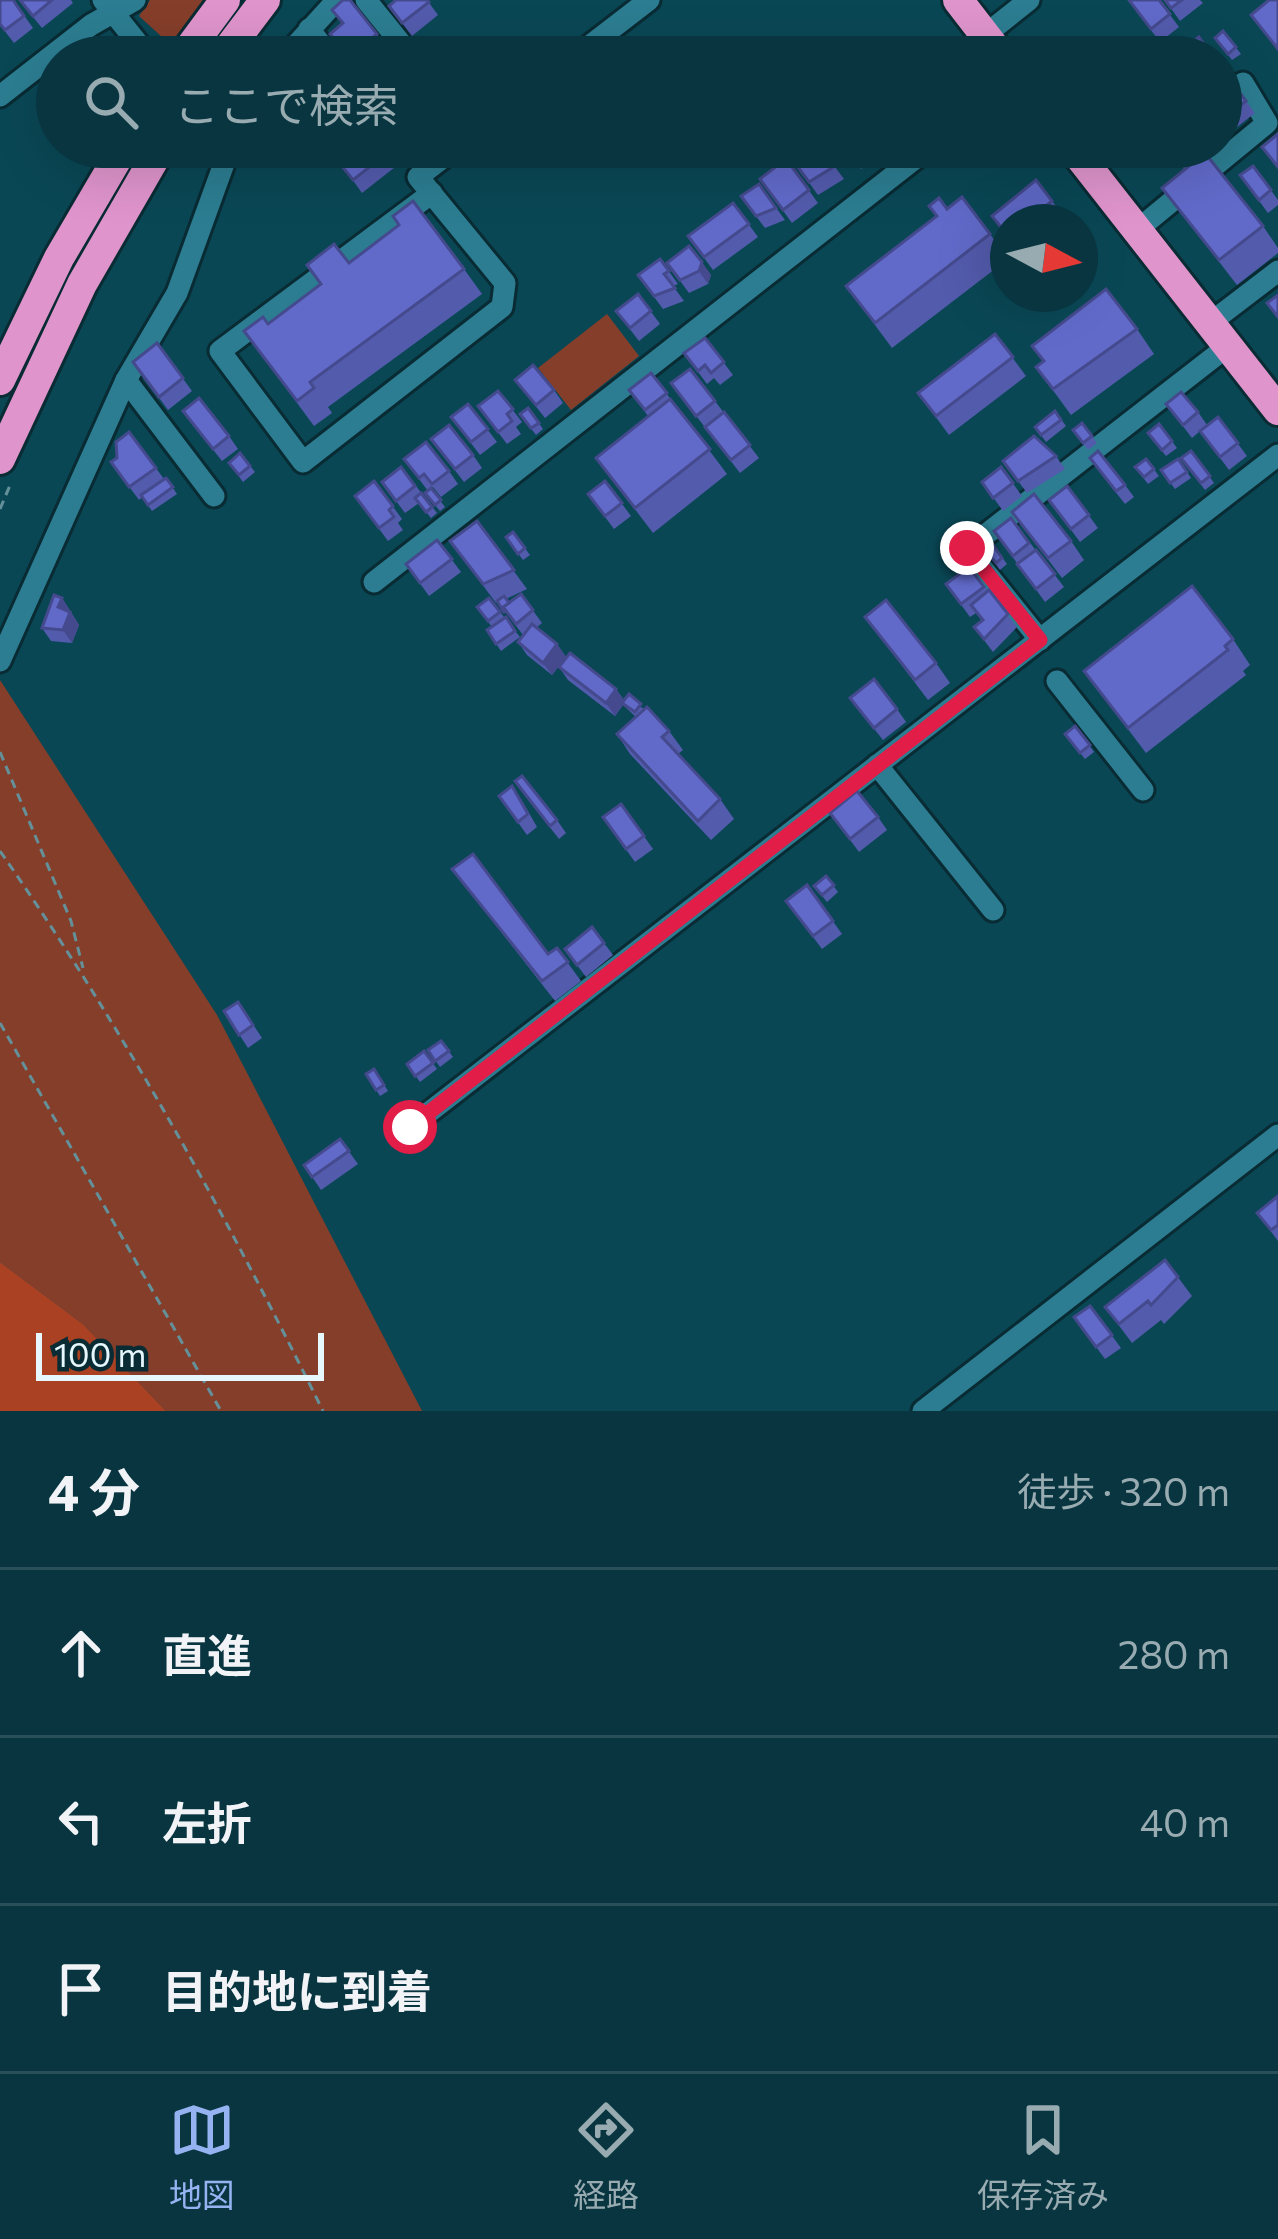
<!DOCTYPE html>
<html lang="ja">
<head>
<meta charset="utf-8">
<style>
  body { margin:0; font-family:Commissioner,"Noto Sans JP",sans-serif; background:#16404b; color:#f1f3f6 }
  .compass { position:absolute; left:990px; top:204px; width:108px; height:108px; border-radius:50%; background:#083540; box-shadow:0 12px 48px #0002; rotate:97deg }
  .scale { position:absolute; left:36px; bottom:30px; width:288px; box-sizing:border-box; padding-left:12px; border:6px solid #e6f8fd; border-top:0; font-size:33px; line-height:42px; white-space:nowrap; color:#e6f8fd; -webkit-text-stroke:9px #092b33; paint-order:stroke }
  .stop { position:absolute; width:36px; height:36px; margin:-27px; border:9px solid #e11d48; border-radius:50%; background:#fff }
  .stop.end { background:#e11d48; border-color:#fff; box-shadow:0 3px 12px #0008 }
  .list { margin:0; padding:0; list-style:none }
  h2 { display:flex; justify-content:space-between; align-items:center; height:156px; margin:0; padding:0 48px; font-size:51px }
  h2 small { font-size:39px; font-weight:400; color:#98abb1 }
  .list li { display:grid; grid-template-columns:78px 1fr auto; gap:36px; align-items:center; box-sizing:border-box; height:168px; padding:0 48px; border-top:3px solid #295059 }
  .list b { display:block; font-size:45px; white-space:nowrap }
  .list em { font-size:39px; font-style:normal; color:#98abb1 }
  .icon { flex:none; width:66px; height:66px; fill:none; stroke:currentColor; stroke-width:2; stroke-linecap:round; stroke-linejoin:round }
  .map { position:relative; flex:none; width:1278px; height:1411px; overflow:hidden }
  .search { position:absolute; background:#083540; box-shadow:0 12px 48px #0002; left:36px; right:36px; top:36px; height:132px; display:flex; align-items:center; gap:30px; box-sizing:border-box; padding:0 42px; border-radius:66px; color:#98abb1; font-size:45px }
  .sheet { height:660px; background:#083540 }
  nav { display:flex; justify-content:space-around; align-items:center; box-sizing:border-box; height:168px; border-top:3px solid #295059; background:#083540; font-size:33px; color:#98abb1 }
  nav a { display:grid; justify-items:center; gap:6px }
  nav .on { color:#95b2f1 }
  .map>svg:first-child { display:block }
</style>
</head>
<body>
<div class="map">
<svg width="1278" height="1411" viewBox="0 0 1278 1411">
  <rect width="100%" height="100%" fill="#0a4755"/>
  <g fill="#853e2a">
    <polygon points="150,0 209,0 174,48 139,16"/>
    <polygon points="607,314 639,356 571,410 538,368"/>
    <polygon points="0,680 217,1015 422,1411 166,1411 83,1324 0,1262"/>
  </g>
  <polygon fill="#a94122" points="0,1262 83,1324 166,1411 0,1411"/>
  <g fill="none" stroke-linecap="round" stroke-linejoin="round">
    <defs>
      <g id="minor">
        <polyline points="103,0 149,57"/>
        <polyline points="366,0 412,57"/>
        <polyline points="309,29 331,57"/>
        <polyline points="985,35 1029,0"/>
        <polyline points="285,57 337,0"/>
        <polyline points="575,57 649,0"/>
        <polyline points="0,96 91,25 135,0"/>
        <polyline points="402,147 406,153"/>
        <polyline points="432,193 220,351 303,462 502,307 505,283 418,177 457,147"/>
        <polyline points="1137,230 1267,123 1243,83"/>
        <polyline points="1210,323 1278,271"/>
        <polyline points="126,380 214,496"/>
        <polyline points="374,582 930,147"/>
        <polyline points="1040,640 967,549 1228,346"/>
        <polyline points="0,661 126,380 177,293 230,147"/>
        <polyline points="1057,681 1143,790"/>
        <polyline points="877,765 993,910"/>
        <polyline points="410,1127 1278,455"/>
        <polyline points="923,1411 1278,1135"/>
      </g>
      <g id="highway">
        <polyline points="958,0 1002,57"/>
        <polyline points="183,57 225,0"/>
        <polyline points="222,57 265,0"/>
        <polyline points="1072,147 1278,410"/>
        <polyline points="0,380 59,258 124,147"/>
        <polyline points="0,459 82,284 161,147"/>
      </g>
    </defs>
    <use href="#minor" stroke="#092b33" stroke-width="27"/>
    <use href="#highway" stroke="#092b33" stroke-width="36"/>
    <g stroke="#64909a" stroke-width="3" stroke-dasharray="9 6" stroke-linecap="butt">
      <polyline points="0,509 11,483"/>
      <polyline points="0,752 71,921 83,968"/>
      <path d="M0,851C124,1029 227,1217 323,1411"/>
      <polyline points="0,1023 221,1411"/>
    </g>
    <use href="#minor" stroke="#2c7d91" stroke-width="21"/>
    <use href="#highway" stroke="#df94cc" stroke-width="30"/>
  </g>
  <g fill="#535bad">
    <polygon points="13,0 33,28 14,43 0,25"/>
    <polygon points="19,0 71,0 73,3 42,28"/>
    <polygon points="427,0 438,15 412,36 389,6"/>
    <polygon points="1128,0 1159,0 1179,27 1160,42"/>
    <polygon points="1165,0 1200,0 1203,3 1180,21"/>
    <polygon points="332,10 377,34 386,47 376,55 377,57 347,57 330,34 342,24"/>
    <polygon points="1223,31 1241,54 1232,60 1215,38"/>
    <polygon points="1223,71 1255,113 1232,131 1221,117"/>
    <polygon points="329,147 395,147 404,160 362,193"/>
    <polygon points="820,147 844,179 818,195 797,166"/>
    <polygon points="844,147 879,147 882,151 861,169"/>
    <polygon points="1167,147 1212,147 1184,169"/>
    <polygon points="786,159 818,203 792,223 760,179"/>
    <polygon points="1253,166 1278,200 1278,205 1268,213 1240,175"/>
    <polygon points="759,184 785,220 765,228 741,196"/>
    <polygon points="1162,188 1263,226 1278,248 1278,253 1237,285"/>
    <polygon points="1052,201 1061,213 1051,222 1008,222 1008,238 992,216"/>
    <polygon points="733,203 758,237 713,270 688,236"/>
    <polygon points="947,209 990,234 1008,259 892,348 846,286"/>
    <polygon points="689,246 711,275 708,284 689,293 667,263"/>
    <polygon points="660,259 678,284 673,286 684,301 663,309 638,275"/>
    <polygon points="349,263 464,269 482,294 328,407 332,413 314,426 244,331 268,324"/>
    <polygon points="638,294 660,324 639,341 616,311"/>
    <polygon points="1137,329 1154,354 1071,415 1036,367 1044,362 1032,346"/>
    <polygon points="995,334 1026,376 949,435 918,393"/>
    <polygon points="705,338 733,375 720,385 714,378 707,384 684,353"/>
    <polygon points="157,343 192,391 168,410 133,362"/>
    <polygon points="690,369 759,458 740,473 671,383"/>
    <polygon points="651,373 727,474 653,533 596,458 648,416 629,390"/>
    <polygon points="515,380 554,390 563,403 545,418"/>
    <polygon points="498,391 522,422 516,427 521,434 507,444 478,406"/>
    <polygon points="468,404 497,442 480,455 451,417"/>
    <polygon points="1166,404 1198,412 1207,425 1192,438"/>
    <polygon points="528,408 543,429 536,435 520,414"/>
    <polygon points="1055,411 1066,426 1046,442 1035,427"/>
    <polygon points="1218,417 1247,456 1229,470 1200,431"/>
    <polygon points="192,423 229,436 238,449 222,461"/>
    <polygon points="1082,423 1097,443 1088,450 1073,430"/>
    <polygon points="1159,424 1177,448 1166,456 1148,433"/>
    <polygon points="129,432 164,479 166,478 177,494 152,511 142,497 139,500 111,462 117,458"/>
    <polygon points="431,439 473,455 482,468 464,482"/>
    <polygon points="1191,451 1214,483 1205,490 1181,458"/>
    <polygon points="240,453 255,472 243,482 229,463"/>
    <polygon points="1056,456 1065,469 1027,493 1003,461"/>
    <polygon points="404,459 449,471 458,484 441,497 433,487 431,489 445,507 440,511 425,493 428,491"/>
    <polygon points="1146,459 1159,476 1148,484 1135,467"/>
    <polygon points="1178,459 1191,478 1175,489 1161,470"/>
    <polygon points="401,467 437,513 431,518 419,503 405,513 382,482"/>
    <polygon points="1001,467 1022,496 1003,511 982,482"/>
    <polygon points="1099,471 1125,485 1134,497 1125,504"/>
    <polygon points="374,481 402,519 398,523 403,530 388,541 355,496"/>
    <polygon points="605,481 631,516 614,529 588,494"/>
    <polygon points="1067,486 1098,528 1080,542 1049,500"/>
    <polygon points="1012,512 1071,541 1084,560 1062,578"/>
    <polygon points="1011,518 1064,587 1045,602 994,531"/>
    <polygon points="477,521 527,589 506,599 509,603 521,594 542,623 536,628 557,644 566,657 552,675 527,655 518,642 523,635 498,602 496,603 450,541"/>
    <polygon points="513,532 530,555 523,560 506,537"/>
    <polygon points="437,540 461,572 429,596 406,564"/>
    <polygon points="993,545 1007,564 1000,570 986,551"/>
    <polygon points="969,567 1017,627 993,652 974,627 982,621 976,613 970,617 946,584"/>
    <polygon points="62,598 79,625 72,643 51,641 42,628"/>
    <polygon points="489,598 520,637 501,651 487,630 492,627 477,607"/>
    <polygon points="865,617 936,663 950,683 928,700"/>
    <polygon points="1233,639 1250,665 1243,671 1246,675 1146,753 1084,671"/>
    <polygon points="559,667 616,689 624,700 645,709 669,731 683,750 678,754 720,799 734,819 711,840 630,754 617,734 636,717 623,705 615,716 568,680"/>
    <polygon points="850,698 897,709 906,722 883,740"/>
    <polygon points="1075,726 1094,752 1085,759 1065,734"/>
    <polygon points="524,794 557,820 566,833 559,839"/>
    <polygon points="499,796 521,799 537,827 527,835"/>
    <polygon points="621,804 653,849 635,862 603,817"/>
    <polygon points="830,813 878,817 887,830 859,852"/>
    <polygon points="452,869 548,954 557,948 581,981 555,1001"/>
    <polygon points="826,876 838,892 827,902 819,892"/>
    <polygon points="807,885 842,934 822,949 786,901"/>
    <polygon points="592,927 613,955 586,977 565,949"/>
    <polygon points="238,1002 262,1038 248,1048 224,1011"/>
    <polygon points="441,1041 453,1057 440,1067 428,1050"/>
    <polygon points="424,1051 437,1069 420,1082 407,1064"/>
    <polygon points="374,1069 388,1091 380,1096 366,1074"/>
    <polygon points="340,1139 358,1164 321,1190 304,1165"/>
    <polygon points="1278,1196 1278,1241 1266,1225"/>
    <polygon points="1165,1260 1192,1296 1164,1324 1161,1320 1132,1343 1105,1307"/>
    <polygon points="1090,1306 1121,1348 1105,1359 1074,1317"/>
  </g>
  <g fill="#444a8d">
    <polygon points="702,262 711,275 708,284 699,271"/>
    <polygon points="62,598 79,625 72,643 63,630 58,607"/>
    <polygon points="557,644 566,657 552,675 543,663"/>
    <polygon points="616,689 625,702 615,716 606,703"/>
  </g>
  <g fill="#616ac9" stroke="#444a8d" stroke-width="3">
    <polygon points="0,0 13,0 24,16 5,30 0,24"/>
    <polygon points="20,0 52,0 33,16"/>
    <polygon points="343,0 350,0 377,34 349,57 330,34 343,23 332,10"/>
    <polygon points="396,0 427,0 429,2 402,23 389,6"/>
    <polygon points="1129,0 1159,0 1170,14 1151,29"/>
    <polygon points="1165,0 1182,0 1171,8"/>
    <polygon points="1269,0 1278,0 1278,49 1251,15"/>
    <polygon points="1223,31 1236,47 1228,54 1215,38"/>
    <polygon points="1199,37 1211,54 1207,57 1181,57 1178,53"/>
    <polygon points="1133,46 1142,57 1119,57"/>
    <polygon points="940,48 947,57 929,57"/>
    <polygon points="1223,71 1246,101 1223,119 1221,116"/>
    <polygon points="1278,134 1278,167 1262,147"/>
    <polygon points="346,147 395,147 353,180 334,156"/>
    <polygon points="814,147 820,147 835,166 809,182 797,166"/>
    <polygon points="845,147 862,147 851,156"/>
    <polygon points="1168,147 1187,147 1175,156"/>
    <polygon points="1205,153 1263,226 1219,260 1162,188"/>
    <polygon points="786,159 809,190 783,210 760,179"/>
    <polygon points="1253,166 1271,190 1259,200 1240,175"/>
    <polygon points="1036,180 1052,201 1026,222 1008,222 1008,236 992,216"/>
    <polygon points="759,184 776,208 756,216 741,196"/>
    <polygon points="962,197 990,234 875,323 846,286 937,216 929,206 939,198 947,209"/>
    <polygon points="413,201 464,269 310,382 314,388 297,401 244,331 263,317 268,324 321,284 307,265 334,244 349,263 399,225 393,216"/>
    <polygon points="733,203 749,224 704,257 688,236"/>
    <polygon points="689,246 702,262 699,271 680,280 667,263"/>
    <polygon points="660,259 669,271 664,274 675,288 654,296 638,275"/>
    <polygon points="1106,289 1137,329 1053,389 1036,367 1044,361 1032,346"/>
    <polygon points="638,294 651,311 630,328 616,311"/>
    <polygon points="1278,295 1278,317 1267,303"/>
    <polygon points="995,334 1013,357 936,416 918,393"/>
    <polygon points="705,338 724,362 711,373 705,365 698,371 684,353"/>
    <polygon points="157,343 183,378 159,397 133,362"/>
    <polygon points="533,365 554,390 536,405 515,380"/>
    <polygon points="690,369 715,401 696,416 671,383"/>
    <polygon points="651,373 667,393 645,410 629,390"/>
    <polygon points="498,391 513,409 507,414 512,421 498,432 478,406"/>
    <polygon points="1181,392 1198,412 1183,425 1166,404"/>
    <polygon points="199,398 229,436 213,449 183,411"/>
    <polygon points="670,399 710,449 635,508 596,458"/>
    <polygon points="468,404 488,429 471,442 451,417"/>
    <polygon points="528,408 539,423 531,428 520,414"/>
    <polygon points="1055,411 1061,420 1041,435 1035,427"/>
    <polygon points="724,412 750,445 731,460 705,427"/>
    <polygon points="1218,417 1238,443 1220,457 1200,431"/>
    <polygon points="1082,423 1092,436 1083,443 1073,430"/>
    <polygon points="1159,424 1172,441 1162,450 1148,433"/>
    <polygon points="449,425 473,455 455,469 431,439"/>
    <polygon points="129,432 156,468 129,487 111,462 117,458 116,442"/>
    <polygon points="1034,436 1056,456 1018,481 1003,461"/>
    <polygon points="426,442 449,471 432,484 424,474 419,478 404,459"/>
    <polygon points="1098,451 1125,485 1116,491 1090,458"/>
    <polygon points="1191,451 1210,476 1201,483 1181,458"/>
    <polygon points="240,453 250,466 239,475 229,463"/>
    <polygon points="1146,459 1154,469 1144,477 1135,467"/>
    <polygon points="1178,459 1187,472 1170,483 1161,470"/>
    <polygon points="401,467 415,486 396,501 382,482"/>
    <polygon points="1001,467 1013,483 993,498 982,482"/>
    <polygon points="166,478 173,487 148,505 141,495"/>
    <polygon points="374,481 393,506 389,510 394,517 379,528 355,496"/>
    <polygon points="605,481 622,503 605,516 588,494"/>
    <polygon points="1067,486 1089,515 1071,529 1049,500"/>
    <polygon points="431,488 441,500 435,505 425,493"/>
    <polygon points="421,493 432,507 426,512 415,498"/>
    <polygon points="1034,494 1071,541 1048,558 1012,512"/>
    <polygon points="1011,518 1029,543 1013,556 994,531"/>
    <polygon points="477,521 514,570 483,584 450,541"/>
    <polygon points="513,532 525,548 518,554 506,537"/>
    <polygon points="437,540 452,559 420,583 406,564"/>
    <polygon points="993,545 1002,558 996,563 986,551"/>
    <polygon points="1036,550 1055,574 1036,589 1017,564"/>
    <polygon points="969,567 984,587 961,604 946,584"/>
    <polygon points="1192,586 1233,639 1225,646 1228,650 1128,728 1084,671"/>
    <polygon points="989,590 1008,614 984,639 974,627 983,620 971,605"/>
    <polygon points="521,594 533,610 516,624 503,607"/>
    <polygon points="54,595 62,598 58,607 70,612 63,630 42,628"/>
    <polygon points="504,596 509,603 503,607 506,611 504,612 497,601"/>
    <polygon points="489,598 500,612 488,621 477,607"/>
    <polygon points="886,600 936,663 915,680 865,617"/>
    <polygon points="506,617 515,631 496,644 487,630"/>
    <polygon points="532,624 557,644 543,663 518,642"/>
    <polygon points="570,653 616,689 606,703 559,667"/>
    <polygon points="874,679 897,709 874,728 850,698"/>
    <polygon points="629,694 641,704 635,712 622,703"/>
    <polygon points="647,707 669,731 662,737 720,799 698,821 617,734"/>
    <polygon points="1075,726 1090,745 1080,753 1065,734"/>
    <polygon points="522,776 557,820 550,826 515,781"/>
    <polygon points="512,786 528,814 518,822 499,796"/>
    <polygon points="857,791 878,817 850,839 830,813"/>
    <polygon points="621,804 644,836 626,849 603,817"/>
    <polygon points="473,854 548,954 557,948 568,962 542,981 452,869"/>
    <polygon points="826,876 834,885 822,895 814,886"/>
    <polygon points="807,885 833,921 813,936 786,901"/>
    <polygon points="592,927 604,943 577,965 565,949"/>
    <polygon points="238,1002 253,1025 239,1035 224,1011"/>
    <polygon points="441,1041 449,1051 435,1061 428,1050"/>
    <polygon points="424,1051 433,1063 415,1076 407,1064"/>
    <polygon points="374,1069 384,1085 376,1090 366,1074"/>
    <polygon points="340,1139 349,1151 312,1177 304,1165"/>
    <polygon points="1278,1196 1278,1225 1271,1230 1257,1213"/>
    <polygon points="1165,1260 1178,1277 1151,1305 1148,1301 1119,1324 1105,1307"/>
    <polygon points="1090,1306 1112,1335 1096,1347 1074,1317"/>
  </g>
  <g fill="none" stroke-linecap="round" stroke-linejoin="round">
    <polyline stroke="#e11d48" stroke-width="15" points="410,1127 1040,640 967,548"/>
  </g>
</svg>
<svg class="compass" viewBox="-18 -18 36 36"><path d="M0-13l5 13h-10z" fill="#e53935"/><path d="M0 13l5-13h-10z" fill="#98abb1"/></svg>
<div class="scale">100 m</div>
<div class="stop" style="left:410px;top:1127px"></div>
<div class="stop end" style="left:967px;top:548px"></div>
<div class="search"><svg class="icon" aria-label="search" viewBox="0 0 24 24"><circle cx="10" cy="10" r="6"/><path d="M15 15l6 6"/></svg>ここで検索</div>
</div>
<section class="sheet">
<h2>4 分<small>徒歩 · 320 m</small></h2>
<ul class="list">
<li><svg class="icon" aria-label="ahead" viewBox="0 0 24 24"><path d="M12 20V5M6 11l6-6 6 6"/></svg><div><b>直進</b></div><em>280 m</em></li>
<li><svg class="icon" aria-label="left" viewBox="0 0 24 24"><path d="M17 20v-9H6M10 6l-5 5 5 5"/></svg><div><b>左折</b></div><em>40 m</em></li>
<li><svg class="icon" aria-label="arrive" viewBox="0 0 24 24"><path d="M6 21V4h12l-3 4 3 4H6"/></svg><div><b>目的地に到着</b></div></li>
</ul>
</section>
<nav>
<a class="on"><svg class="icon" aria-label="map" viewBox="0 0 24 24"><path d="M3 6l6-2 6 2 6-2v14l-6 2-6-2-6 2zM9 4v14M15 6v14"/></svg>地図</a>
<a><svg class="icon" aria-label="directions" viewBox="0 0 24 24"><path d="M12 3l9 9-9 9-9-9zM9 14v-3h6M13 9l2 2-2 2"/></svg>経路</a>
<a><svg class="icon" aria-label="saved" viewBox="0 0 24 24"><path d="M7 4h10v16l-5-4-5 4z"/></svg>保存済み</a>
</nav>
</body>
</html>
